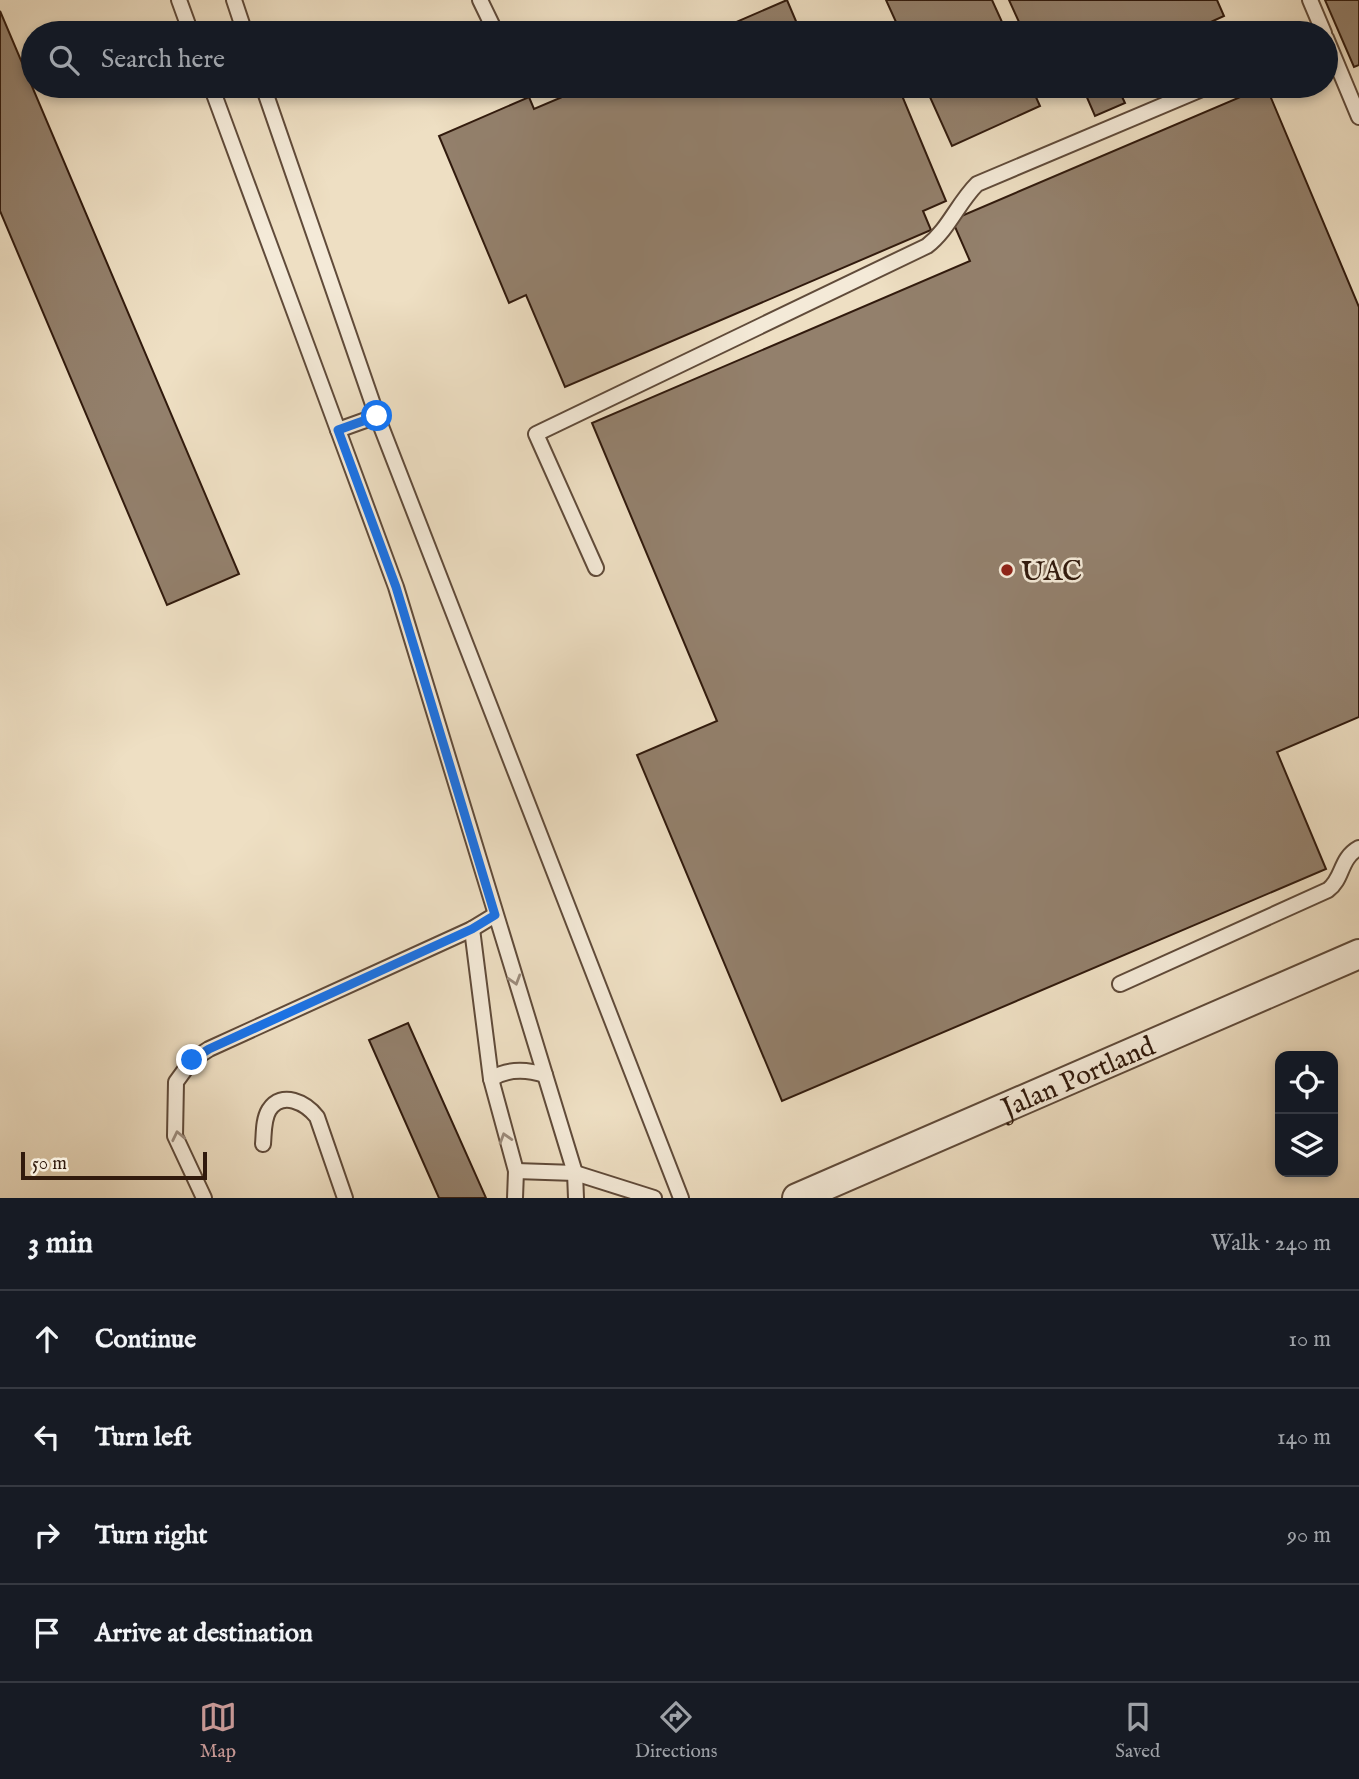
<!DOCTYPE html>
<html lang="en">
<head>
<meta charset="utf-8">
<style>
  body { margin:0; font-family:"IM FELL English",serif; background:#20242c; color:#f1f3f6 }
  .controls { position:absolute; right:21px; bottom:21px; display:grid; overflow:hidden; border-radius:14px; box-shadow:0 4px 10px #0003 }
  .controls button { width:63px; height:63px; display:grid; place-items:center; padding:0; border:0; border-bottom:2px solid #363941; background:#171b24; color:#f1f3f6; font:35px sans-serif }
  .scale { position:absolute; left:21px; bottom:18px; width:186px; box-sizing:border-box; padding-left:7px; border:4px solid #311a0d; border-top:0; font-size:19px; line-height:24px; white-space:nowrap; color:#311a0d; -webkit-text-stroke:5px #f4ead8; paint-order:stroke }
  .stop { position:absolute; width:21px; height:21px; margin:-16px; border:5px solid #1a73e8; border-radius:50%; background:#fff }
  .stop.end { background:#1a73e8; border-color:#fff; box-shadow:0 2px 7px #0008 }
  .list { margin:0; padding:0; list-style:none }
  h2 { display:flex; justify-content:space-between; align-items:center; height:91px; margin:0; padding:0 28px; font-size:30px }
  h2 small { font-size:23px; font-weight:400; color:#9ea1a6 }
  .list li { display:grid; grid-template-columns:46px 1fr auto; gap:21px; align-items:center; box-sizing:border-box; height:98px; padding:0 28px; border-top:2px solid #363941 }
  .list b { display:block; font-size:26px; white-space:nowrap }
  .list em { font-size:23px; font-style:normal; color:#9ea1a6 }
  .icon { flex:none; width:38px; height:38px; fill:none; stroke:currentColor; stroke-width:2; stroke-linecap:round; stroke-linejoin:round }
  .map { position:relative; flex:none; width:1359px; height:1198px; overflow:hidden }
  .search { position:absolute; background:#171b24; box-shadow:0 4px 10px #0003; left:21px; right:21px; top:21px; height:77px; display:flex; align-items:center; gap:18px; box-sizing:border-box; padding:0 24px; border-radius:38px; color:#9ea1a6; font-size:26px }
  .sheet { height:483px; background:#171b24 }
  nav { display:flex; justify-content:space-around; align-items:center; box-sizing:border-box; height:98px; border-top:2px solid #363941; background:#171b24; font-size:19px; color:#9ea1a6 }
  nav a { display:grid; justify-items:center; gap:4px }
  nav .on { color:#c59692 }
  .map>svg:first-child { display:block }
</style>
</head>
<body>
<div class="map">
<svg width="1359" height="1198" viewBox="0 0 1359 1198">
  <rect width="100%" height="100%" fill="#eedfc3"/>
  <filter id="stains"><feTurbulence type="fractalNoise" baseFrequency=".00286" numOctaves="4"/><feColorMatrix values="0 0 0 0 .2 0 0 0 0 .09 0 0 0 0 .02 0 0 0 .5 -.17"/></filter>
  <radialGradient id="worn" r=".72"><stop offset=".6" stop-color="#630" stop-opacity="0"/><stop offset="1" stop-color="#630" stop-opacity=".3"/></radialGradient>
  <g fill="#93806c" stroke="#311a0d" stroke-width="2">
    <polygon points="787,0 801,33 711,33"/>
    <polygon points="886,0 992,0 1007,33 901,33"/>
    <polygon points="1009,0 1217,0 1224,16 1191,31 1192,33 1024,33"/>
    <polygon points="1325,0 1359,0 1359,65 1354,67"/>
    <polygon points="0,11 239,574 167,605 0,211"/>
    <polygon points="588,86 898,86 946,201 923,211 931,230 565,387 526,295 509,303 439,136 529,97 534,109"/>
    <polygon points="925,86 1031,86 1040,106 952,146"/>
    <polygon points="1082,86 1117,86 1125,103 1095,116"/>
    <polygon points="1266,86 1359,307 1359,717 1277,752 1326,869 782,1101 637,755 717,721 592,423 970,261 952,220"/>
    <polygon points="408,1023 486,1198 439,1198 369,1040"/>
  </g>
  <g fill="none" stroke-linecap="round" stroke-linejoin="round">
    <defs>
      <g id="service">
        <polyline points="179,0 191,33"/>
        <polyline points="234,0 245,33"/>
        <polyline points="480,0 496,33"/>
        <polyline points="1310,0 1324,33"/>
        <polyline points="1326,38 1359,117"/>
        <polyline points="211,86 338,430"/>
        <polyline points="263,86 377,416 681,1198"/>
        <polyline points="377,416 338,430 396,587 575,1173 576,1198"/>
        <path d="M596,568L536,434L927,246C948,230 958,203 977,184L1209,86"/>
        <polyline points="472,929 491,1079 516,1171 515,1198"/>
        <path d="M1120,984L1328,890C1344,878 1339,859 1359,848"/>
        <path d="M491,1079C508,1068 526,1069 545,1075"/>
        <path d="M263,1144C264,1134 263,1120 269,1110C282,1090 306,1103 317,1117L345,1198"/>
        <polyline points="516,1171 575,1173 654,1198"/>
        <polyline points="204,1198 175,1136 176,1082 192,1060 209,1049 472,929 495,915"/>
      </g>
      <g id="minor">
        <path id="s1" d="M797,1198L1359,954"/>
      </g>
    </defs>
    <use href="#service" stroke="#604b3a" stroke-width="18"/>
    <use href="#minor" stroke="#604b3a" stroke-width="32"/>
    <use href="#service" stroke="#f4ead8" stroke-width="14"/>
    <use href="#minor" stroke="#f4ead8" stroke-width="28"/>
  </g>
  <defs><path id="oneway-chevron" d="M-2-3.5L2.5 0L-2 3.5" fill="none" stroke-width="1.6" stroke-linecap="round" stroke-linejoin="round" transform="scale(1.75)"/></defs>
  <g stroke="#9c8c7d">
    <use href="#oneway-chevron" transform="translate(515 980) rotate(73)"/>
    <use href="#oneway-chevron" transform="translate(178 1136) rotate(-102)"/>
    <use href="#oneway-chevron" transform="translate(505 1138) rotate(-107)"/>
  </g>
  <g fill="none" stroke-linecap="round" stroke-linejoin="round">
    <polyline stroke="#1a73e8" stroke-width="9" points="192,1060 209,1049 472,929 495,915 396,587 338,430 377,416"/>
  </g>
  <circle fill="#8f2418" stroke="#f4ead8" stroke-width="2.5" cx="1007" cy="570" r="7"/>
  <g text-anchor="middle" stroke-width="5" stroke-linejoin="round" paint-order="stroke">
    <g font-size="28" fill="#311a0d" stroke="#f4ead8" text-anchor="start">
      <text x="1021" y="580">UAC</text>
    </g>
    <g font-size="28" fill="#311a0d" stroke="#f4ead8">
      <text dy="10" stroke="none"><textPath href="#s1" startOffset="306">Jalan Portland</textPath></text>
    </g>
  </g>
  <rect width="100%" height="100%" filter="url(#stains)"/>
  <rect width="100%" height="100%" fill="url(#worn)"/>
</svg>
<div class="controls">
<button><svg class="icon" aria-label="locate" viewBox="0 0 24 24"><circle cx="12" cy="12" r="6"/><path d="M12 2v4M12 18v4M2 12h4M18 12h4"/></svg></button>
<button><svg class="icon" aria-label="layers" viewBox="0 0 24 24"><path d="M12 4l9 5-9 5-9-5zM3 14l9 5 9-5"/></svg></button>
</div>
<div class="scale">50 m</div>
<div class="stop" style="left:377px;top:416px"></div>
<div class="stop end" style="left:192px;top:1060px"></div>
<div class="search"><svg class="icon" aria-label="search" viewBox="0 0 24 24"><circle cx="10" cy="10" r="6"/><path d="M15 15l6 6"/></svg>Search here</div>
</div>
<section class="sheet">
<h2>3 min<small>Walk · 240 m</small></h2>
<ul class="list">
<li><svg class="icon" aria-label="ahead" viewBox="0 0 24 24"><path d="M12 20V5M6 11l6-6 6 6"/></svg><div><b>Continue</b></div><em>10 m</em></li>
<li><svg class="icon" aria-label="left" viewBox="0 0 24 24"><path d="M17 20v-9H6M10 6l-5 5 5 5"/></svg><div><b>Turn left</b></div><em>140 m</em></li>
<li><svg class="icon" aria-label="right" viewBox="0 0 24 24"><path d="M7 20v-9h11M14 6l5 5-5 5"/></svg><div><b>Turn right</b></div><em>90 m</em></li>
<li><svg class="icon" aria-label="arrive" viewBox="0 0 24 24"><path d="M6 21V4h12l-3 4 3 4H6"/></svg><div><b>Arrive at destination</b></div></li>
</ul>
</section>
<nav>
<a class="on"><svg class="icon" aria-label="map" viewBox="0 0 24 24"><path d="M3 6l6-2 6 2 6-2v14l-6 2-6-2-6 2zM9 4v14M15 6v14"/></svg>Map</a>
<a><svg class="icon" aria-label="directions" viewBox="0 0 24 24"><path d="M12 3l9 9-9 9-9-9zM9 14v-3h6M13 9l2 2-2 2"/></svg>Directions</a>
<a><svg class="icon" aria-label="saved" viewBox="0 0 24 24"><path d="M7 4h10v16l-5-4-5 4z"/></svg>Saved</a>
</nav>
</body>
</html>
